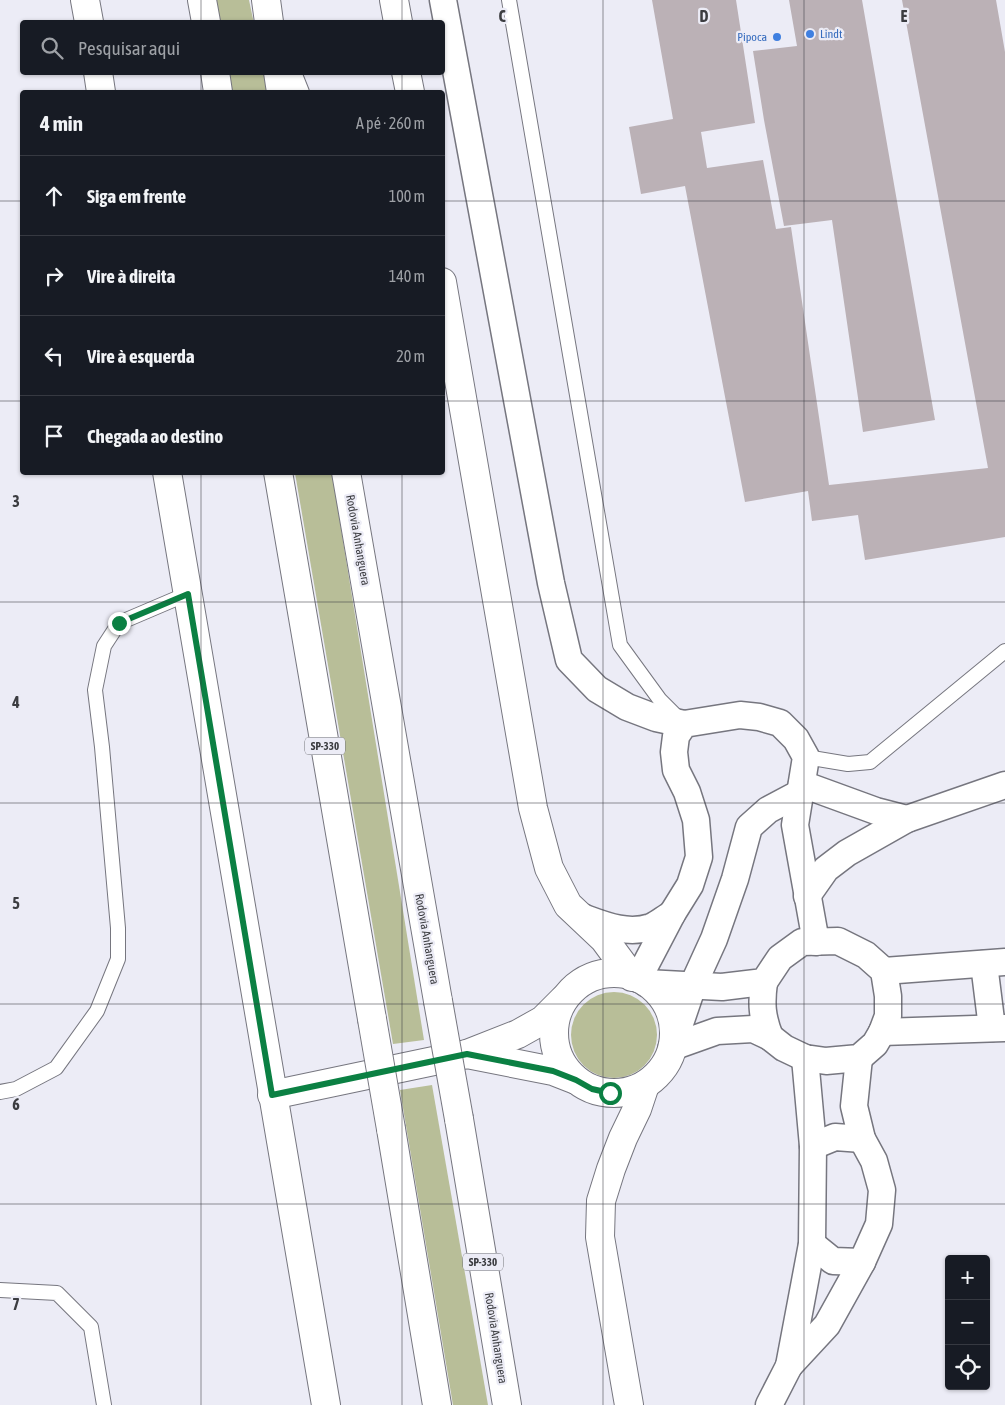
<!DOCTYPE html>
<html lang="pt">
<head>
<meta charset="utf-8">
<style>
  body { margin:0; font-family:"Asap Condensed",sans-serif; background:#20242c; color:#f1f3f6 }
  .controls { position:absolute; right:15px; bottom:15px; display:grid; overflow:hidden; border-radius:5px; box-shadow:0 1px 4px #0004 }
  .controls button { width:45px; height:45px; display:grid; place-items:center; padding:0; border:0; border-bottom:1px solid #363941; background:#171b24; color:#f1f3f6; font:25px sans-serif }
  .stop { position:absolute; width:15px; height:15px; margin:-11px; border:4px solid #0b8043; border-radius:50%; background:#fff }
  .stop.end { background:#0b8043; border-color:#fff; box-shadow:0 1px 5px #0008 }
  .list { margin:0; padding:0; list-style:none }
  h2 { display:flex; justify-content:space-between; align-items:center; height:65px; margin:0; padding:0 20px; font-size:21px }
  h2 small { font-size:16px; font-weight:400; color:#9ea1a6 }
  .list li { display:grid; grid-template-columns:32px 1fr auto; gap:15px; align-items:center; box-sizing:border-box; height:80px; padding:0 20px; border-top:1px solid #363941 }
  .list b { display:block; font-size:19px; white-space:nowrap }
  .list em { font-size:16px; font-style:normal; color:#9ea1a6 }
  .icon { flex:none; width:28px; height:28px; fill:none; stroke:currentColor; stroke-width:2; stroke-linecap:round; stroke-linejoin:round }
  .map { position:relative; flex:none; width:1005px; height:1405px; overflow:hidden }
  .search { position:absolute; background:#171b24; box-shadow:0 1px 4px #0004; left:20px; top:20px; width:425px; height:55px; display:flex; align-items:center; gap:12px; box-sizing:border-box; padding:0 18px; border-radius:5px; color:#9ea1a6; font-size:19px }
  .panel { position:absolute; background:#171b24; box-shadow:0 1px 4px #0004; left:20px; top:90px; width:425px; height:385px; border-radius:5px }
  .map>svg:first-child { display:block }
</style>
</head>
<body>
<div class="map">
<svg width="1005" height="1405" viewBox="0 0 1005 1405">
  <rect width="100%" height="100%" fill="#ececf6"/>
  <g fill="#b8be98">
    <polygon points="214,0 249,0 253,19 255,22 218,22"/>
    <polygon points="227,73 267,73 270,92 230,92"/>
    <polygon points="295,473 332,473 424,1040 393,1044"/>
    <circle cx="614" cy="1035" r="43"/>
    <polygon points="432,1085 488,1405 453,1405 400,1090"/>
  </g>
  <g fill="#bbb1b6">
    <polygon points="652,0 736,0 755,123 701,132 707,168 763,160 776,229 791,227 829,485 988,468 902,0 996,0 1005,52 1005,537 865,560 858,515 812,521 808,491 745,502 685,186 641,194 629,127 673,119"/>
    <polygon points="789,0 862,0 935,420 863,432 832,220 784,226 764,120 753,51 797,46"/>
  </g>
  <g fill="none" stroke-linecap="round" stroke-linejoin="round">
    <defs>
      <g id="lane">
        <polyline points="509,0 620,645 660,700 680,720"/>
        <polyline points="294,72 302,92"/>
        <polyline points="806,757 848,764 870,762 1005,651"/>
        <polyline points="0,1092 16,1089 56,1068 97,1011 118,959 118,928 102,747 95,690 104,646 119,623 187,594"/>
        <polyline points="0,1290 57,1293 91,1327 104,1405"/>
      </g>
      <g id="street">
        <polyline points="443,0 551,583 569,660 597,689 627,707 656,718 684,724"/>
        <polyline points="802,784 876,811 907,819"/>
        <polyline points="807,896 826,869 847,853 907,819 1005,785"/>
        <path d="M582,917C604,925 627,935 651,927C658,924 665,918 672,914"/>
        <polyline points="984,964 992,1028"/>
        <polyline points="884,971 1005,962"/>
        <polyline points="638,979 672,914 690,885 699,857 696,820 687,792 676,770 674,752 676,736 684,724 740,715 759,717 780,723 796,739 806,757 795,825 816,942"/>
        <path d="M764,982C761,1004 762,1017 770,1037"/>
        <polyline points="646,983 722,987 764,982 780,958 802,942 838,941 866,955 884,971 888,996 888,1016 882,1032 875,1044 859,1058 826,1061 805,1058 784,1048 770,1037 753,1029 717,1031 672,1047"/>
        <polyline points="882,1032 1005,1028"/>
        <polyline points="672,1047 693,985 714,939 735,879 749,827 768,810 800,793"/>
        <polyline points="813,1146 835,1137 862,1139"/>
        <polyline points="812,1244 833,1261 862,1262"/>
        <polyline points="789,1366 812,1244 813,1146 805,1058"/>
        <polyline points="769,1405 789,1366 827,1325 862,1262 879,1224 882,1190 874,1161 862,1139 854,1106 859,1058"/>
      </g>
      <g id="secondary">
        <polyline points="85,0 89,22"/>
        <polyline points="98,72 101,92"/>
        <polyline points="167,472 326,1405"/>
        <circle cx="614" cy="1033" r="60"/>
        <polyline points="467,1054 553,1071 576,1080"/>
        <polyline points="272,1095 467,1054 518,1034 543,1020 563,1000"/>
      </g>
      <g id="highway">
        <polyline points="202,0 206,22"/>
        <polyline points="266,0 269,22"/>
        <polyline points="394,0 398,22"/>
        <polyline points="215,72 218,92"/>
        <polyline points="278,72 281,92"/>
        <polyline points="406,72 410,92"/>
        <polyline points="442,282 533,808 549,868 568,905 604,939 632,977"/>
        <polyline points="278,472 372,1019"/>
        <polyline points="346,472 438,1001"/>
        <polyline points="459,1119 507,1405"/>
        <polyline points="391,1129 437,1405"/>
        <polyline points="629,1405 600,1237 601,1201 611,1169 623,1138 637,1109 645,1085"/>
      </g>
    </defs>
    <use href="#lane" stroke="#76767f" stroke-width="16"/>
    <use href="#street" stroke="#76767f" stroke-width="29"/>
    <use href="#secondary" stroke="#76767f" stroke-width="30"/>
    <use href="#highway" stroke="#76767f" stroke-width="30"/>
    <use href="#lane" stroke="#fff" stroke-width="14"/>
    <use href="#street" stroke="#fff" stroke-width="26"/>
    <use href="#secondary" stroke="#fff" stroke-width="28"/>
    <use href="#highway" stroke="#fff" stroke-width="28"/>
    <defs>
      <g id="highway-bridge">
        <polyline points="438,1001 459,1119"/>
        <polyline points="372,1019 391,1129"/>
      </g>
    </defs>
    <use href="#highway-bridge" stroke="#76767f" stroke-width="30" stroke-linecap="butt"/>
    <use href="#highway-bridge" stroke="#fff" stroke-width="28"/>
  </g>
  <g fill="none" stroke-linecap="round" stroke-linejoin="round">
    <polyline stroke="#0b8043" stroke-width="6" points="119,623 188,594 272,1095 467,1054 553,1071 576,1080 592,1089 610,1093"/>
  </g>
  <path fill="none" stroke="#3c3d41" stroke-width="1" stroke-opacity="0.55" d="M201,0V22M402,0V22M603,0V1405M804,0V1405M201,72V92M402,72V92M0,201H22M442,201H1005M0,401H22M442,401H1005M201,472V1405M402,472V1405M0,602H1005M0,803H1005M0,1004H1005M0,1204H1005"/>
  <g fill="#3f7fe0" stroke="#ececf6" stroke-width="2">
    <circle cx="810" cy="34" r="5"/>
    <circle cx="777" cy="37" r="5"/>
  </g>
  <g text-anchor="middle" stroke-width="4.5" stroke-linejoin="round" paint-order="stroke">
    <g fill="#ececf6" stroke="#717277" stroke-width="1">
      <rect x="305" y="737.5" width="40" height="17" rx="4"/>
      <rect x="463" y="1253.5" width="40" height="17" rx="4"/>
    </g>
    <g font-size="11" font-weight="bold" fill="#3c3d41">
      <text x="325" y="750">SP-330</text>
      <text x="483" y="1266">SP-330</text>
    </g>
    <g font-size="12" fill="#366cbe" stroke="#ececf6" text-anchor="start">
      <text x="820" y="38">Lindt</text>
      <text x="767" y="41" text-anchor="end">Pipoca</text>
    </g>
    <g font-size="12" fill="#3c3d41" stroke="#ececf6">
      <text transform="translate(358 540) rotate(80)" y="4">Rodovia Anhanguera</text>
      <text transform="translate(427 939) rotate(80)" y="4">Rodovia Anhanguera</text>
      <text transform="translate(496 1338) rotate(81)" y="4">Rodovia Anhanguera</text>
    </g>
  </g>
  <g font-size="16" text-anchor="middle" font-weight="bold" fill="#3c3d41" stroke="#ececf6" stroke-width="4.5" stroke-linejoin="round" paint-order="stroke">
    <text x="502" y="22">C</text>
    <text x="704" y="22">D</text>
    <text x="904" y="22">E</text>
    <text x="16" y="507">3</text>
    <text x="16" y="708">4</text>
    <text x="16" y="909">5</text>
    <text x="16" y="1110">6</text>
    <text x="16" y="1310">7</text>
  </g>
</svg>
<div class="controls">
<button>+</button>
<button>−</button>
<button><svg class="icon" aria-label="locate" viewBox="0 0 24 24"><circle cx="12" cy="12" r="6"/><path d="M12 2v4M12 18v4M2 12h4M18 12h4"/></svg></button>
</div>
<div class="stop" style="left:610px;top:1093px"></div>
<div class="stop end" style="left:119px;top:623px"></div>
<div class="search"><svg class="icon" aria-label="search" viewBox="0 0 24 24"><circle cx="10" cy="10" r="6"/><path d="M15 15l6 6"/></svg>Pesquisar aqui</div>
<section class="panel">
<h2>4 min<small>A pé · 260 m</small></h2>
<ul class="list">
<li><svg class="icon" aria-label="ahead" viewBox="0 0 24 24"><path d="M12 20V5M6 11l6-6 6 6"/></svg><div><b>Siga em frente</b></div><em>100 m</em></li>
<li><svg class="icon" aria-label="right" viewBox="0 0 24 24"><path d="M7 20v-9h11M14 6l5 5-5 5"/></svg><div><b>Vire à direita</b></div><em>140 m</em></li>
<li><svg class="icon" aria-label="left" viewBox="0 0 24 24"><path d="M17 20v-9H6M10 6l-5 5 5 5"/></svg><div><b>Vire à esquerda</b></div><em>20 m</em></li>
<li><svg class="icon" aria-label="arrive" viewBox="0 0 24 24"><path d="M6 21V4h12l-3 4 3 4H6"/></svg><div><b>Chegada ao destino</b></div></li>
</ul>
</section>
</div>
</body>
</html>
